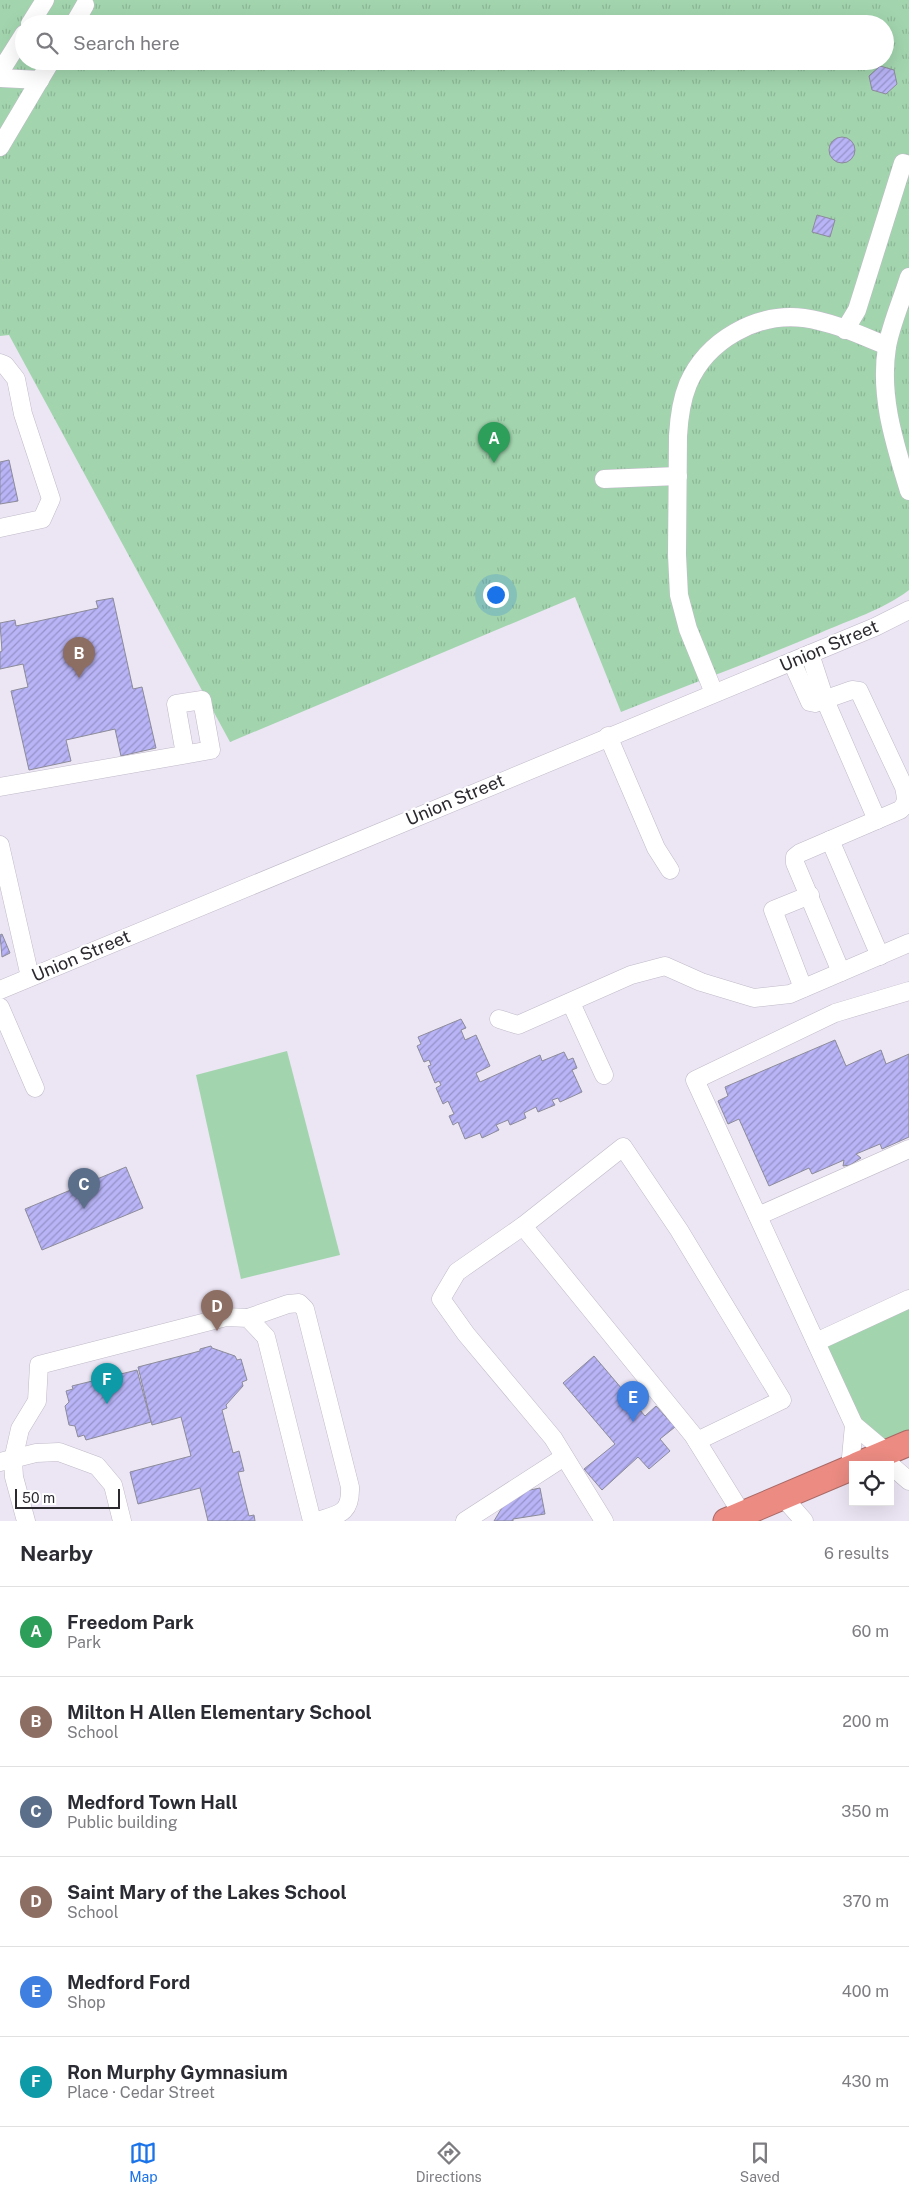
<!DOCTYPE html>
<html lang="en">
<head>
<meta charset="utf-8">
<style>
  body { margin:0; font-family:"Public Sans",sans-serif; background:#f7f7f7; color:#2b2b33 }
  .controls { position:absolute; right:15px; bottom:15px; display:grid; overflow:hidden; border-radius:0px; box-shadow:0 5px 20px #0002 }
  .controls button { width:45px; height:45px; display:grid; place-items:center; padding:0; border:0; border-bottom:1px solid #e1e1e2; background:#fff; color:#2b2b33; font:25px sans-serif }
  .scale { position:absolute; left:15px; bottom:12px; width:105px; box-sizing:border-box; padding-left:5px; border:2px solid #2c292f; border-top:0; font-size:14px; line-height:18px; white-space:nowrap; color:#2c292f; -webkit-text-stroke:4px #fff; paint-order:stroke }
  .you { position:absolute; left:495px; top:594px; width:18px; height:18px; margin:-12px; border:4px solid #fff; border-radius:50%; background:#1a73e8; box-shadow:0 0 0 8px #1a73e833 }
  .badge { display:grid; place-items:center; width:32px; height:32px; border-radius:50%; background:#1a73e8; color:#fff; font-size:16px; font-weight:700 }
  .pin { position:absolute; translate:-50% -41px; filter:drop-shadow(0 1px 2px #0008) }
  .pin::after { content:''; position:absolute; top:26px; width:18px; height:15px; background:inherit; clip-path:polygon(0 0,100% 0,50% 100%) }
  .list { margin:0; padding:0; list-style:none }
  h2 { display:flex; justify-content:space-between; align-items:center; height:65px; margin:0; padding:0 20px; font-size:21px }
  h2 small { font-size:16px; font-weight:400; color:#7c7c81 }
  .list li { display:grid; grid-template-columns:32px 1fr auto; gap:15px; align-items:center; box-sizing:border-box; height:90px; padding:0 20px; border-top:1px solid #e1e1e2 }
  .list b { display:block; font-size:19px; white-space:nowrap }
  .list p { margin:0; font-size:16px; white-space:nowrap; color:#7c7c81 }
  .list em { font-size:16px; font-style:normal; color:#7c7c81 }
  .icon { flex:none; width:28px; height:28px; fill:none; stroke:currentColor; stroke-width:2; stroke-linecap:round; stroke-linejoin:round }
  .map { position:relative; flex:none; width:909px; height:1521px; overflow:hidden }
  .search { position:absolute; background:#fff; box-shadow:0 5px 20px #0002; left:15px; right:15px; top:15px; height:55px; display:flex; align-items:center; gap:12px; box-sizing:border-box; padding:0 18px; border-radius:28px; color:#7c7c81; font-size:19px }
  .sheet { height:605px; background:#fff }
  nav { display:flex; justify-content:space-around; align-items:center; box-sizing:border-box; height:70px; border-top:1px solid #e1e1e2; background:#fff; font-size:14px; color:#7c7c81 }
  nav a { display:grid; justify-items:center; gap:2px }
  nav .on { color:#1a73e8 }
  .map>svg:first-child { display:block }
</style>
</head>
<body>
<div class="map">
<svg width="909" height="1521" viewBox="0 0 909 1521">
  <defs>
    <pattern id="park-tufts" width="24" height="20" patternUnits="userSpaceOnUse" patternTransform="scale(1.25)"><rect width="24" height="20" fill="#a2d5ae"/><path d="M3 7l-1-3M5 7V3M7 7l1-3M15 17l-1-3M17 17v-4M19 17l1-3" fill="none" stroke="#8cb796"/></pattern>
    <pattern id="building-hatch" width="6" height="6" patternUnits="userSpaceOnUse" patternTransform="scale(1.25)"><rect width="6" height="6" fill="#b8b4f6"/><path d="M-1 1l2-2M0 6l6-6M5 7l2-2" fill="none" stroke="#9692c8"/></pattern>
  </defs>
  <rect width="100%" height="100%" fill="#ece5f4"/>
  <g fill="#a2d5ae">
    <polygon points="287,1051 340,1255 241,1279 196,1075"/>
    <polygon points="909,1299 909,1443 886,1452 854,1425 816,1342"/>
  </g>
  <path fill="url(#park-tufts)" fill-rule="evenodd" d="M0,0H909V590C883,610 849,620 820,633C754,661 687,685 621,712L575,597L230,742L9,335L0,336ZM24,24H885V61H24Z"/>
  <g fill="url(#building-hatch)" stroke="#8c8b99">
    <polygon points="880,66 894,70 897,84 886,94 872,90 869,76"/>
    <circle cx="842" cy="150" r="13"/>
    <polygon points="817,215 835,220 830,237 812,232"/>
    <polygon points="9,460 18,501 0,504 0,462"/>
    <polygon points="113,598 133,689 142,687 156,748 121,756 115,729 66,740 71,761 29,770 11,691 28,687 23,664 0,669 0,652 2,651 0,623 15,620 16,626 98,608 96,601"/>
    <polygon points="2,934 10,953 2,957 0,935"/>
    <polygon points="461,1019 466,1028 461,1030 465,1040 476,1035 490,1066 476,1073 480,1082 540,1055 542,1061 564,1052 568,1060 573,1058 577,1068 572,1070 582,1092 560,1102 558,1098 552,1100 555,1105 538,1112 536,1107 524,1113 526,1118 510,1125 508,1120 496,1125 499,1130 482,1138 480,1133 465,1139 458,1122 453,1125 449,1116 454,1114 448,1101 443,1104 436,1088 441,1085 439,1081 435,1083 428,1066 431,1065 429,1060 424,1062 417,1046 421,1044 418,1037"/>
    <polygon points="835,1040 846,1066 881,1050 886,1064 909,1054 909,1137 882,1149 880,1144 856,1154 861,1158 850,1165 843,1166 844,1160 812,1174 809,1168 769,1186 739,1119 728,1124 718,1101 728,1096 725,1087"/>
    <polygon points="126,1167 143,1208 42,1250 25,1209"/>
    <polygon points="211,1346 212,1348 235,1356 237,1360 241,1359 247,1380 242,1382 243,1386 226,1405 227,1408 222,1410 233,1453 239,1451 244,1471 238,1472 249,1516 254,1515 255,1521 208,1521 200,1488 138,1504 130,1472 191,1456 181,1417 152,1425 138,1367 200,1351 200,1349"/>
    <polygon points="594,1356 645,1416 656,1406 675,1427 660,1439 670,1451 649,1469 638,1457 602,1490 584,1469 615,1444 563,1383"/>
    <polygon points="137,1370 151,1422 86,1440 84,1435 78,1437 75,1426 69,1425 65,1406 69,1402 66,1391 73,1389 72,1386"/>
    <polygon points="540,1488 545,1514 513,1519 513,1521 494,1521 510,1494"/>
  </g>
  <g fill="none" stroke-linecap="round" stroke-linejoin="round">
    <defs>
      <g id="minor">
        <polyline points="30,24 45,0"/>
        <polyline points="74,24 85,5"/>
        <polyline points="0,72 24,34"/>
        <polyline points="0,78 40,80"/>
        <polyline points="0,147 51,61"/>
        <path d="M909,277C902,300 891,324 887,347C879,397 895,444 909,491"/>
        <polyline points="845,330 857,310 903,163 909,165"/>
        <polyline points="0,363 5,365 16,379 23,414 51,499 42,519 0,528"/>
        <polyline points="604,479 678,476"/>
        <polyline points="810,654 825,700 877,820"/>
        <path d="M792,662L810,702L815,703L852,690L859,691L904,787C906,797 908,803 900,810L800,853L795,857V863L841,972"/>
        <path d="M714,693L688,629L679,595L677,555L678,436C679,418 681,401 688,384C707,340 757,312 804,318C833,322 860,335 887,346"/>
        <polyline points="608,736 656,848 670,870"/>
        <polyline points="0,787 211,750 202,700 176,704 185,754"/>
        <polyline points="830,840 880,956"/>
        <polyline points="0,845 30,977"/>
        <polyline points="803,988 773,910 810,895"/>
        <polyline points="0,990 875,627 909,610"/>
        <polyline points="571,1003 604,1075"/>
        <polyline points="0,1007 35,1088"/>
        <polyline points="499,1019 518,1025 631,975 665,966 701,982 754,998 790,994 909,943"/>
        <polyline points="758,1216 909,1149"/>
        <polyline points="523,1226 623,1147 679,1230 782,1400 697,1441"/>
        <path d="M248,1318L288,1304L299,1303L305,1309L350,1487C351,1514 339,1514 317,1521"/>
        <polyline points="816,1342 909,1299"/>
        <polyline points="886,1452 854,1425 695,1080 835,1013 909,991"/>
        <polyline points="879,1455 909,1481"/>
        <polyline points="0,1462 36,1453 59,1452 97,1466 113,1485 122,1521"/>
        <polyline points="850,1468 854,1425"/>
        <polyline points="783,1497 804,1521"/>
        <polyline points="26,1521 14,1477 13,1460 20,1429 37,1401 39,1365 226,1317 248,1318 266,1337 312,1521"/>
        <polyline points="465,1521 564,1457"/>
        <polyline points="604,1521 553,1438 466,1334 441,1299 457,1272 523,1226 693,1435 742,1514"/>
      </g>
      <g id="highway">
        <polyline points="857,1465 909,1443"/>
        <polyline points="726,1521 853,1467"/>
      </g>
    </defs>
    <use href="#minor" stroke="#c0bac8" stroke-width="19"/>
    <use href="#highway" stroke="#a86965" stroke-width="27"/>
    <use href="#minor" stroke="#fff" stroke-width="18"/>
    <use href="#highway" stroke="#eb8b82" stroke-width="25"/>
  </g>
  <g text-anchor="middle" stroke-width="4.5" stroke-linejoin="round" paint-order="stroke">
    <g font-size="18" fill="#2c292f" stroke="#fff">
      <text transform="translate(829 646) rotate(-23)" y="6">Union Street</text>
      <text transform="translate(455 800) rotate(-23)" y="6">Union Street</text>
      <text transform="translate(81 956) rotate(-23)" y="6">Union Street</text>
    </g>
  </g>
</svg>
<div class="controls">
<button><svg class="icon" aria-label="locate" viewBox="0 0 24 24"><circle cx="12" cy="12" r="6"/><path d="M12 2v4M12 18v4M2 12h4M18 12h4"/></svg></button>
</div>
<div class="scale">50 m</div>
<div class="you"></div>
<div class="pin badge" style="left:494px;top:463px;background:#2e9e5b">A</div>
<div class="pin badge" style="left:79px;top:678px;background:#8d6e63">B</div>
<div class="pin badge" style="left:84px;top:1209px;background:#5c6f8a">C</div>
<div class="pin badge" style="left:217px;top:1331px;background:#8d6e63">D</div>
<div class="pin badge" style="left:633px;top:1422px;background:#3f7fe0">E</div>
<div class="pin badge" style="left:107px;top:1404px;background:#0f9aa8">F</div>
<div class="search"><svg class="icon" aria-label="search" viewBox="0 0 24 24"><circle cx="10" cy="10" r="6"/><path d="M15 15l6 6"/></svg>Search here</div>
</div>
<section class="sheet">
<h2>Nearby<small>6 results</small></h2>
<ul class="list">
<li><span class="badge" style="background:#2e9e5b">A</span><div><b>Freedom Park</b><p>Park</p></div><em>60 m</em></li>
<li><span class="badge" style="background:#8d6e63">B</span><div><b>Milton H Allen Elementary School</b><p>School</p></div><em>200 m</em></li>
<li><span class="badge" style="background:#5c6f8a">C</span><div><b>Medford Town Hall</b><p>Public building</p></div><em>350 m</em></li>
<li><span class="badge" style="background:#8d6e63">D</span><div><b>Saint Mary of the Lakes School</b><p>School</p></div><em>370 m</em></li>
<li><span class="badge" style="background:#3f7fe0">E</span><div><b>Medford Ford</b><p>Shop</p></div><em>400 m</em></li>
<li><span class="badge" style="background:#0f9aa8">F</span><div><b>Ron Murphy Gymnasium</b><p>Place · Cedar Street</p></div><em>430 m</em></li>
</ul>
</section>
<nav>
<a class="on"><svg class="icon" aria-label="map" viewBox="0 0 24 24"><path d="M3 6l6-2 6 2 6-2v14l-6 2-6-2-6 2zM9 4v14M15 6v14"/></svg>Map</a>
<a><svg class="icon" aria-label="directions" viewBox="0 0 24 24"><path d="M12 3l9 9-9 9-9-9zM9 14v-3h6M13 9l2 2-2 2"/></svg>Directions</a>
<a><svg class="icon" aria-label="saved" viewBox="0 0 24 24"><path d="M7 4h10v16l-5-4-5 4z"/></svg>Saved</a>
</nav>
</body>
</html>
